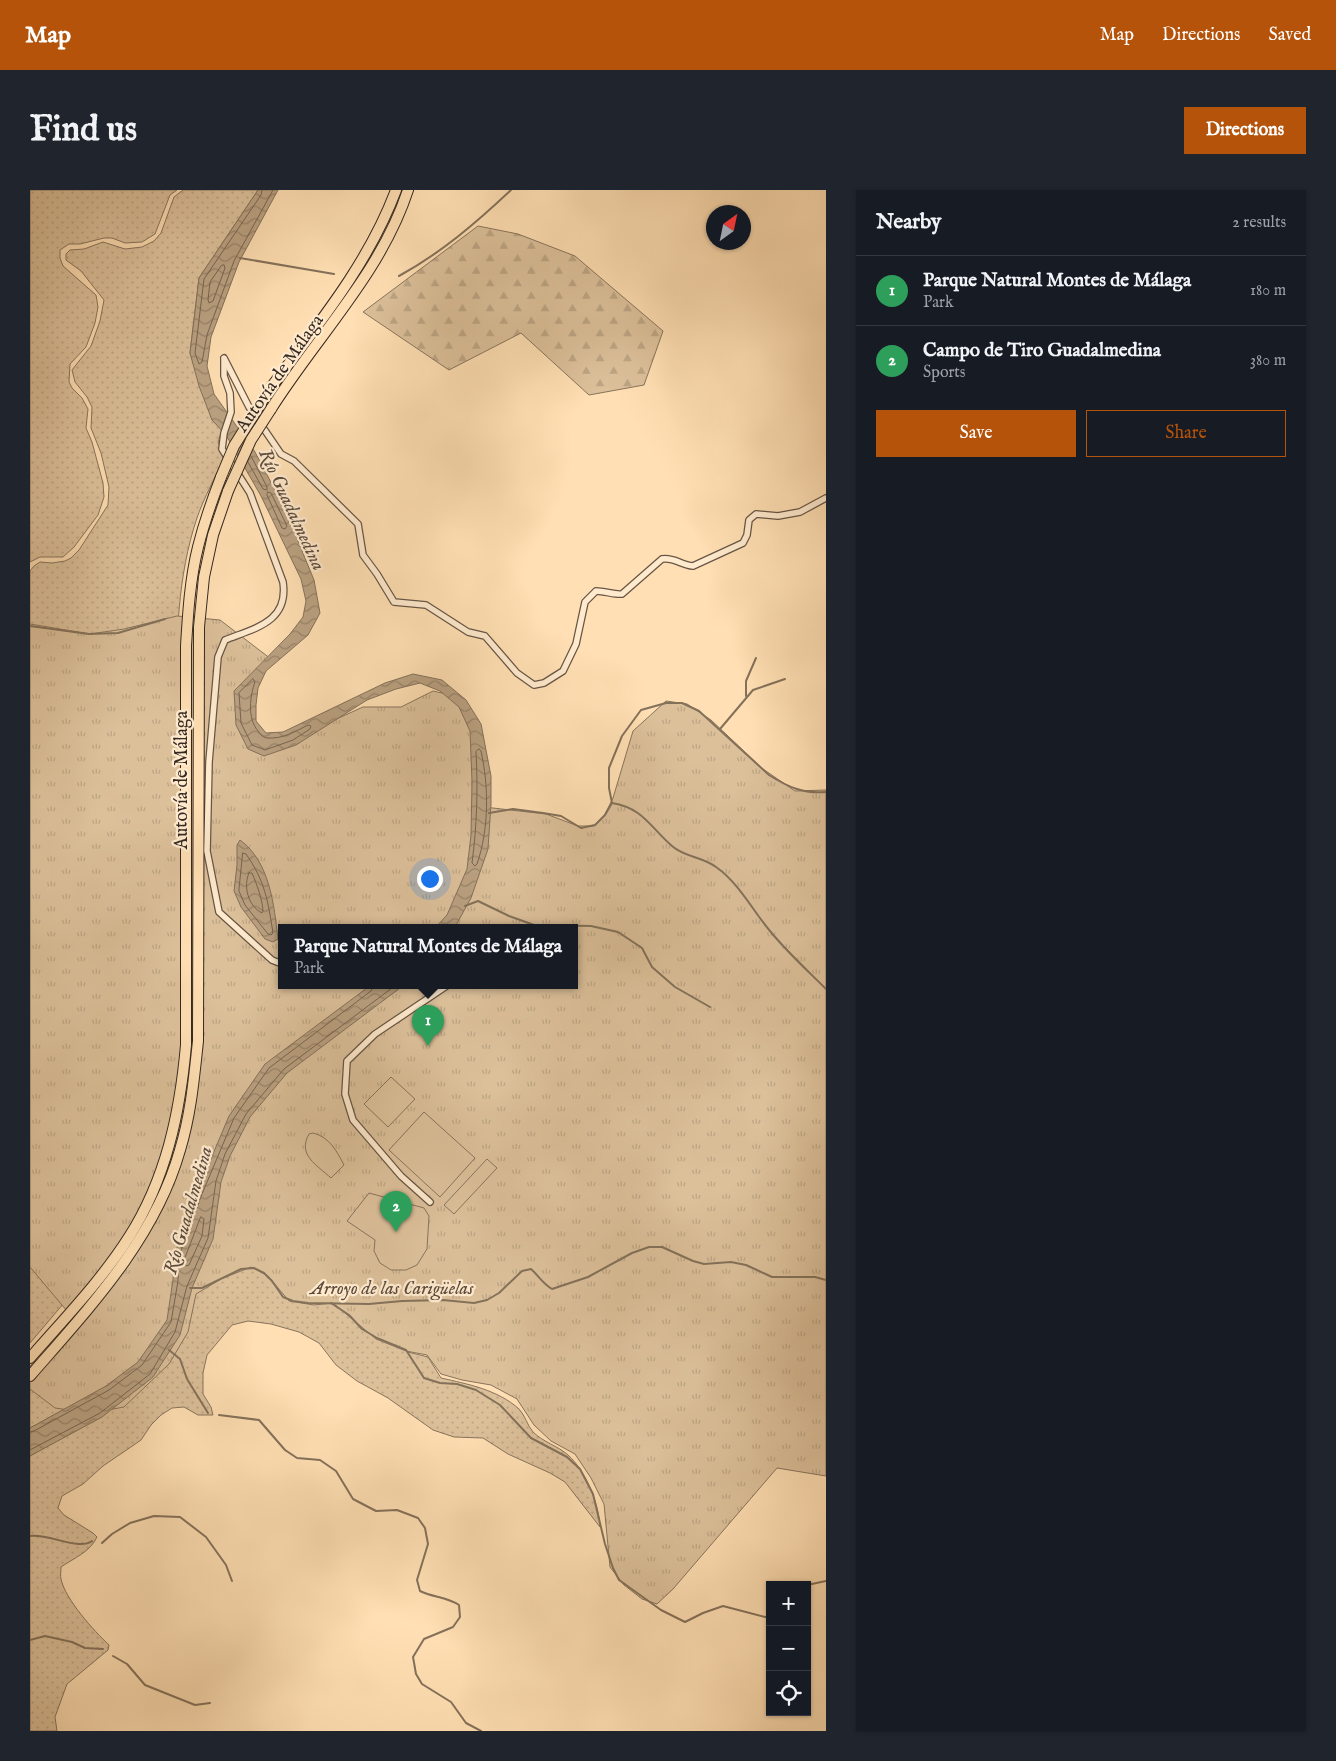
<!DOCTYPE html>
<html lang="en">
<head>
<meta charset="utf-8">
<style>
  body { margin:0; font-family:"IM FELL English",serif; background:#20242c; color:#f1f3f6 }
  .controls { position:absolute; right:15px; bottom:15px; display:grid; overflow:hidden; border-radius:0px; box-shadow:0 1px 4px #0004 }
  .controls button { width:45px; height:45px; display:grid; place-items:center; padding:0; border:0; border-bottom:1px solid #363941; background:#171b24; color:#f1f3f6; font:25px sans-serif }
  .compass { position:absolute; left:676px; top:15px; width:45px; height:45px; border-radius:50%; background:#171b24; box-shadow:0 1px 4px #0004; rotate:33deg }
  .you { position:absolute; left:399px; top:688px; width:18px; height:18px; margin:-12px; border:4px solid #fff; border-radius:50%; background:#1a73e8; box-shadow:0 0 0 8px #1a73e833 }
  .badge { display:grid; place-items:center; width:32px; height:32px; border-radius:50%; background:#b45309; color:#fff; font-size:16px; font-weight:700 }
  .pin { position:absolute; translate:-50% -41px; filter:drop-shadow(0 1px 2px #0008) }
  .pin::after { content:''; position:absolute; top:26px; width:18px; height:15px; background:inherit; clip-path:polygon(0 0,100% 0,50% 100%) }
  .popup { position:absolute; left:248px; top:734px; width:300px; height:65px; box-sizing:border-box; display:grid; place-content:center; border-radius:0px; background:#171b24; filter:drop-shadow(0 1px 4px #0005); font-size:16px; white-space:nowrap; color:#9ea1a6 }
  .popup b { font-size:19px; color:#f1f3f6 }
  .popup::after { content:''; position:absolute; left:50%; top:100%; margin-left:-10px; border:10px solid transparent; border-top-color:#171b24 }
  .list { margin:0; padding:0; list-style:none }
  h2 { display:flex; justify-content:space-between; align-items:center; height:65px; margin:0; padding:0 20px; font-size:21px }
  h2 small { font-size:16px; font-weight:400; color:#9ea1a6 }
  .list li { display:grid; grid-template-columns:32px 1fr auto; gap:15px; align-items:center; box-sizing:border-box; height:70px; padding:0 20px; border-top:1px solid #363941 }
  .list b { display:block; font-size:19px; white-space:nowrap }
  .list p { margin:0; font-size:16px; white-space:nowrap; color:#9ea1a6 }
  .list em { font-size:16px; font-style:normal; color:#9ea1a6 }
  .actions { display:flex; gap:10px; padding:15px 20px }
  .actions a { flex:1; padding:11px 0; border:1px solid #b45309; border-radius:0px; text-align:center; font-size:18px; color:#b45309 }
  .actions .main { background:#b45309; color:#fff }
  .icon { flex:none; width:28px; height:28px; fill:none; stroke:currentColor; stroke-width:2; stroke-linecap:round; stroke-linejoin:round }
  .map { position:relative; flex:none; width:796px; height:1541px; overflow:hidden; border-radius:0px }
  header { display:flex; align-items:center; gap:30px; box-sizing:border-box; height:70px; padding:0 25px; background:#b45309; color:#fff }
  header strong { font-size:24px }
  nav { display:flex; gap:28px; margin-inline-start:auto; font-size:18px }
  .intro { display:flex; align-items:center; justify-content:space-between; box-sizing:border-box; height:120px; padding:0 30px }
  h1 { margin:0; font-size:35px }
  .button { padding:12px 22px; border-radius:0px; background:#b45309; color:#fff; font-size:18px; font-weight:700 }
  main { display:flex; gap:30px; padding:0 30px }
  aside { flex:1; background:#171b24; border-radius:0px; box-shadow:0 1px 4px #0004 }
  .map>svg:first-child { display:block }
</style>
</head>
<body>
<header>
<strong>Map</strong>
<nav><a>Map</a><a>Directions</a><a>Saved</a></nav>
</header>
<div class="intro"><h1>Find us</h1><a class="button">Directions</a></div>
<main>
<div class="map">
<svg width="796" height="1541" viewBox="0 0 796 1541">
  <defs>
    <pattern id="grass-dots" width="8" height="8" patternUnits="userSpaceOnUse" patternTransform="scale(1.25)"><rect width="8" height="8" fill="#dcc09a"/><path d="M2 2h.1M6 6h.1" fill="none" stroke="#bda584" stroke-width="1.8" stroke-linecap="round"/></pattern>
    <pattern id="forest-firs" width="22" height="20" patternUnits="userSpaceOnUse" patternTransform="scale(1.25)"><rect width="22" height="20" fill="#dcc09a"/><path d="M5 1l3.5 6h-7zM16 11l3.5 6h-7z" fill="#bda584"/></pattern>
    <pattern id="park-tufts" width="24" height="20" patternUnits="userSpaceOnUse" patternTransform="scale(1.25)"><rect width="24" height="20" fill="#dcc09a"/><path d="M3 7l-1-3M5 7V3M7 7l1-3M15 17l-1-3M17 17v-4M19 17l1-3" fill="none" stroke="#bda584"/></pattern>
    <pattern id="water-waves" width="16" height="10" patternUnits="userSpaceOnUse" patternTransform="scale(1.25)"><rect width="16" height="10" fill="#baa181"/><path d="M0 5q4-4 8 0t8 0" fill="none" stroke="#988369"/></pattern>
  </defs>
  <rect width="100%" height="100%" fill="#ffdfb3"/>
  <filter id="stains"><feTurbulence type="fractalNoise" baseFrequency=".004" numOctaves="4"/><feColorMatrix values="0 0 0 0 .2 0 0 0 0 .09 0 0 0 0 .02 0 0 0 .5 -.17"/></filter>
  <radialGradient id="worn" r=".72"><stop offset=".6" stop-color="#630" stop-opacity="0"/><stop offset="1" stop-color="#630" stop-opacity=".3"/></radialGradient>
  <g fill="url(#grass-dots)" stroke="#88745d">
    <polygon points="0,0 147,0 140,5 125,44 112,52 95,53 82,48 74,48 50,54 39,54 30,60 30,68 33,76 66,105 68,117 65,133 56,157 40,174 39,192 42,198 52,208 58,219 56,238 62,252 73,293 74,307 68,325 44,357 33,367 10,367 0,372"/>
    <path d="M153,0H228L169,88L160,163L182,230L192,240L188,252L194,266C186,287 174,307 167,328C147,387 147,448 145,510L0,488V381L4,376L10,372L22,373L35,371L41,368L49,360L78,315L79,297L71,263L61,238L62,217L57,207L45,192L42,180L61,156L70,131L74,110L51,81L36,70V64L40,60L54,59L73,52L95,59L112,57L124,51L131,43L144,7Z"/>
    <path d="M183,1049L292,1105L378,1162L398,1167L411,1188C438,1194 468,1200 489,1219C495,1225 497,1235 503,1242C513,1252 528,1256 538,1265C556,1281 569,1314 570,1337L535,1292L520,1283L478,1264L453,1248L424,1247L403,1240L358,1208L327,1191L306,1175L289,1153L269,1142L241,1134L218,1131L202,1135L177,1165L173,1183V1204L181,1217L183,1225H168L154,1217L142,1218L131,1225L121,1235L111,1250L73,1276L53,1294L32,1306L28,1318L34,1325L63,1343L67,1347C60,1362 44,1368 31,1377C31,1381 30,1386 31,1389C35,1409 64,1441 79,1455L78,1460L37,1494L25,1527L27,1541H0V1266L23,1252Z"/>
    <polygon points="0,1068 39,1107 0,1153"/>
    <polygon points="2,1198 41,1216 0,1238 0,1201"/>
  </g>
  <polygon fill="url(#forest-firs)" stroke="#88745d" points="448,36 488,44 545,66 633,141 614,195 559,205 491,143 419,180 333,122"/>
  <path fill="url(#park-tufts)" stroke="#88745d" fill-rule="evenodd" d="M147,426L190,430L241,469L214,527L241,548L280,541L333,517H371L403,501L425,506L435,523L451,568L454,617L516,624L548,636H564L574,626L583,608L603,541L636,511L657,514L681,530L733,579L765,601L796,600V1286L747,1278L643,1399L627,1414L612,1409L594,1395L580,1377L574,1314L561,1288L545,1264L521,1251L504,1235L487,1209L461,1195L432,1190L411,1184L397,1165L376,1161L346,1149L303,1113L284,1115L259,1111L238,1086L221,1077L191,1089L166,1104L158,1142L139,1174L94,1217L61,1223L25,1218L0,1199V1176L42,1127L0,1077V434L60,444L94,439ZM252,737H544V795H252Z"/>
  <g fill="#dcc09a" stroke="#88745d">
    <polygon points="361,887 385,909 358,937 334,914"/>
    <polygon points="394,922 445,968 410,1007 359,960"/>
    <path d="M283,943C300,947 307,962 314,975L301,988C287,975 267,965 279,944Z"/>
    <polygon points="457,969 467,978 424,1024 414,1015"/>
    <polygon points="339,1003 394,1018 399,1026 397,1059 387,1075 376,1080 361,1080 350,1073 344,1061 345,1050 317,1031"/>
  </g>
  <g fill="url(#water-waves)" stroke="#84715a">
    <polygon points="228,0 248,0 209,72 181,147 177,176 184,204 225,262 254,317 284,390 290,423 278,445 236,481 228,498 226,515 226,531 236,543 253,542 355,493 383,484 412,490 436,510 451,534 461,586 461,614 458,659 441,708 425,737 406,737 417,725 437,679 441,645 442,592 440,541 429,517 410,501 390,493 366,499 337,510 266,555 234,566 218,559 206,535 204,501 260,444 273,427 276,411 271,389 231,306 196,245 182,230 169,196 160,163 169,88"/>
    <path d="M210,650C240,672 244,715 248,749L243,752L235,749L211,717L204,701L207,675V655Z"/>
    <polygon points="341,795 374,795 257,883 220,927 200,966 191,992 183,1049 162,1098 150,1145 123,1187 72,1227 0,1266 0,1238 76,1196 108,1172 137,1130 143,1090 144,1066 167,1002 199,926 235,874"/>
  </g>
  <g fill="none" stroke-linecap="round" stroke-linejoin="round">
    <g stroke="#776450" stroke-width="1">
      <polyline points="232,0 231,5 174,89 165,163 169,174 172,172 177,145 204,71 243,0"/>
      <polygon points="194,75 195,78 183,111 179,113 178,110 180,92 191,76"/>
      <polyline points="218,272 233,299 237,300 237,297 221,266"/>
      <polygon points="238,302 241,303 257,336 255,339 252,338 237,305"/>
      <path d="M223,489L225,492C220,506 217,528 228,541C230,544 232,547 237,548C253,549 264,542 278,535L281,536L280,539L263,550L235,560L222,555L211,533L209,503Z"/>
      <path d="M449,559L451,561C459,597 459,639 447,674L445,676L442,673C447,636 448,599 446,562Z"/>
      <path d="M213,663L216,664C235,691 238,711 243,743L241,745L238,744L215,715L209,701Z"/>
      <path d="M219,683H222C227,695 232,708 233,721L232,723C218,716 213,696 219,683Z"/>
      <polygon points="171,1027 174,1029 172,1046 159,1075 156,1076 155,1074 155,1068"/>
      <polyline points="0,1242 4,1241 79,1200 112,1175 141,1132 148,1091 149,1066 172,1004 204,928 239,878 341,801 344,795"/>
      <polyline points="0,1260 70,1223 120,1184 145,1142 157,1096 178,1048 186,991 195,964 216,924 254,879 366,795"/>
    </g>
    <g stroke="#84715a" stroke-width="2">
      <polyline points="210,68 304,84"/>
      <path d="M369,86C411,63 446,33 481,0"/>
      <polyline points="0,436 59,444 88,443 135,429"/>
      <polyline points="716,506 716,491 726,468"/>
      <polyline points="690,539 723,500 755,489"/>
      <path d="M582,613C613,618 620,637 642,656C654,667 673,667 686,677C709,693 723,721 740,741C757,762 777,780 796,799"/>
      <path d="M459,623L483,619L513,623L531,626L551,638L565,635L575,625L582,613L579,598V578L592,546L611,520L636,513H652L669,521L739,585C758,597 773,604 796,602"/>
      <polyline points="435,716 448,711 479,726 504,735 561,736 588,742 612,758 622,777 645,797 680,817"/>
      <path d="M160,1098H172L211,1079L224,1078L234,1083L242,1091L253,1107L263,1111L278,1113L339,1114L372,1111L413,1110L444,1113L457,1110L469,1103L492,1081L501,1079C509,1086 512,1093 522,1099L558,1087L602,1063L619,1057H632L663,1071L674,1074L701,1072L716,1075L742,1087H785L796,1090"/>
      <polyline points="301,1113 319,1125 332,1139 347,1148 376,1160 394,1188 410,1193 427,1194 446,1200 470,1215 501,1248 537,1267 550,1279 563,1304 575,1354 583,1378 589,1390 631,1420 655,1432 673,1423 693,1416 735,1427 740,1427"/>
      <polyline points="139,1160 150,1169 157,1189 178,1223"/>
      <path d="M189,1225L229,1230L255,1260L267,1268L290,1270L306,1281L323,1309L346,1321L367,1320L388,1328L395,1338L398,1354L387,1390L390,1401C404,1408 415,1406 429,1415L430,1427L423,1437L394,1449L383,1467L386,1484L392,1494L421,1512L436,1533L451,1541"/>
      <path d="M0,1346C18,1343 48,1361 62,1351"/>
      <polyline points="72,1353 82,1344 100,1333 124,1326 150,1327 176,1347 196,1375 202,1391"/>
      <polyline points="777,1395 796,1391"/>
      <polyline points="0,1450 15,1446 42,1452 55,1458 73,1459"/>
      <polyline points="83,1466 97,1474 115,1495 165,1515 180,1513"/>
    </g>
    <defs>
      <g id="street">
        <path d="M194,168L219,217L251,264L264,271L328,334L333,365L347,384L364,412L396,415L438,442L455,446L487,483L504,495L514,493L533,481L546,454L555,412L566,401C575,401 585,405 592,404L632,369C644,367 651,375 663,376L713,353L717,345L719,330L726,324L748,326L770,322L796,308"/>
        <path d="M194,170V186L200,203L201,222L194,243L192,259L220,303L253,392C259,432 225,438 195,450L188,467L179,572L177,661L189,722L242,770L252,774"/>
        <polyline points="400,1012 371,986 323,930 315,904 317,871 345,844 418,795"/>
      </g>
      <g id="highway">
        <path d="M239,200C286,137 338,75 366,0"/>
        <path d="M241,219C287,146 351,83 378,0"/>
        <path d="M0,1168C34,1129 71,1091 99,1047C136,989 150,923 156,855V456C158,423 160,389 168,357C174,333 182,310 191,287"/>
        <path d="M0,1186C59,1118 125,1049 150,960C161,924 164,888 168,851L169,437L174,387L183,345L198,301"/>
      </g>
    </defs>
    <use href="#street" stroke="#675645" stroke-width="8"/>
    <use href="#highway" stroke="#342820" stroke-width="12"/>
    <use href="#street" stroke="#ffeace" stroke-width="5.5"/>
    <use href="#highway" stroke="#ffdfb3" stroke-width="10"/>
    <defs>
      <g id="highway-bridge">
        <polyline points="191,287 204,256 239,200"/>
        <polyline points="198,301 221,250 241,219"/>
      </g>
    </defs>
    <use href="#highway-bridge" stroke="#342820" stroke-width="12" stroke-linecap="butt"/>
    <use href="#highway-bridge" stroke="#ffdfb3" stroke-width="10"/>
  </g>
  <g text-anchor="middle" stroke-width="4.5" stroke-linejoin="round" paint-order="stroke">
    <g font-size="18" fill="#342820" stroke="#ffeace">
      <text transform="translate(249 183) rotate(-55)" y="6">Autovía de Málaga</text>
      <text transform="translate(151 590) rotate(-90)" y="6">Autovía de Málaga</text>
    </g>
    <g font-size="19" font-style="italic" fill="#5c4c3d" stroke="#ffeace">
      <text transform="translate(263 319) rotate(65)" y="7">Río Guadalmedina</text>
      <text transform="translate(157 1020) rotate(-74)" y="7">Río Guadalmedina</text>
      <text x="362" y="1104">Arroyo de las Carigüelas</text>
    </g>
  </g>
  <rect width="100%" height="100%" filter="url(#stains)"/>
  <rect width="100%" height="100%" fill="url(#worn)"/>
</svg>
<div class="controls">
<button>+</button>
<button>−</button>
<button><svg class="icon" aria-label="locate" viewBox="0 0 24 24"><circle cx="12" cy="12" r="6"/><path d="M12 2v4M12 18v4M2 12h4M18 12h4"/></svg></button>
</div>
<svg class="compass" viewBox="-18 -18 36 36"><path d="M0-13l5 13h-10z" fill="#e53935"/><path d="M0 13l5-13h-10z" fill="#9ea1a6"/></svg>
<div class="you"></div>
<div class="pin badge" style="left:398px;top:856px;background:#2e9e5b">1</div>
<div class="popup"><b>Parque Natural Montes de Málaga</b>Park</div>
<div class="pin badge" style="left:366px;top:1042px;background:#2e9e5b">2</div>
</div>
<aside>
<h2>Nearby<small>2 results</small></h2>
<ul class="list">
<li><span class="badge" style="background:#2e9e5b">1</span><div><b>Parque Natural Montes de Málaga</b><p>Park</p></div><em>180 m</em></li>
<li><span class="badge" style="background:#2e9e5b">2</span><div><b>Campo de Tiro Guadalmedina</b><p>Sports</p></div><em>380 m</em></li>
</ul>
<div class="actions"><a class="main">Save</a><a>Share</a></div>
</aside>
</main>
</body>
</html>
